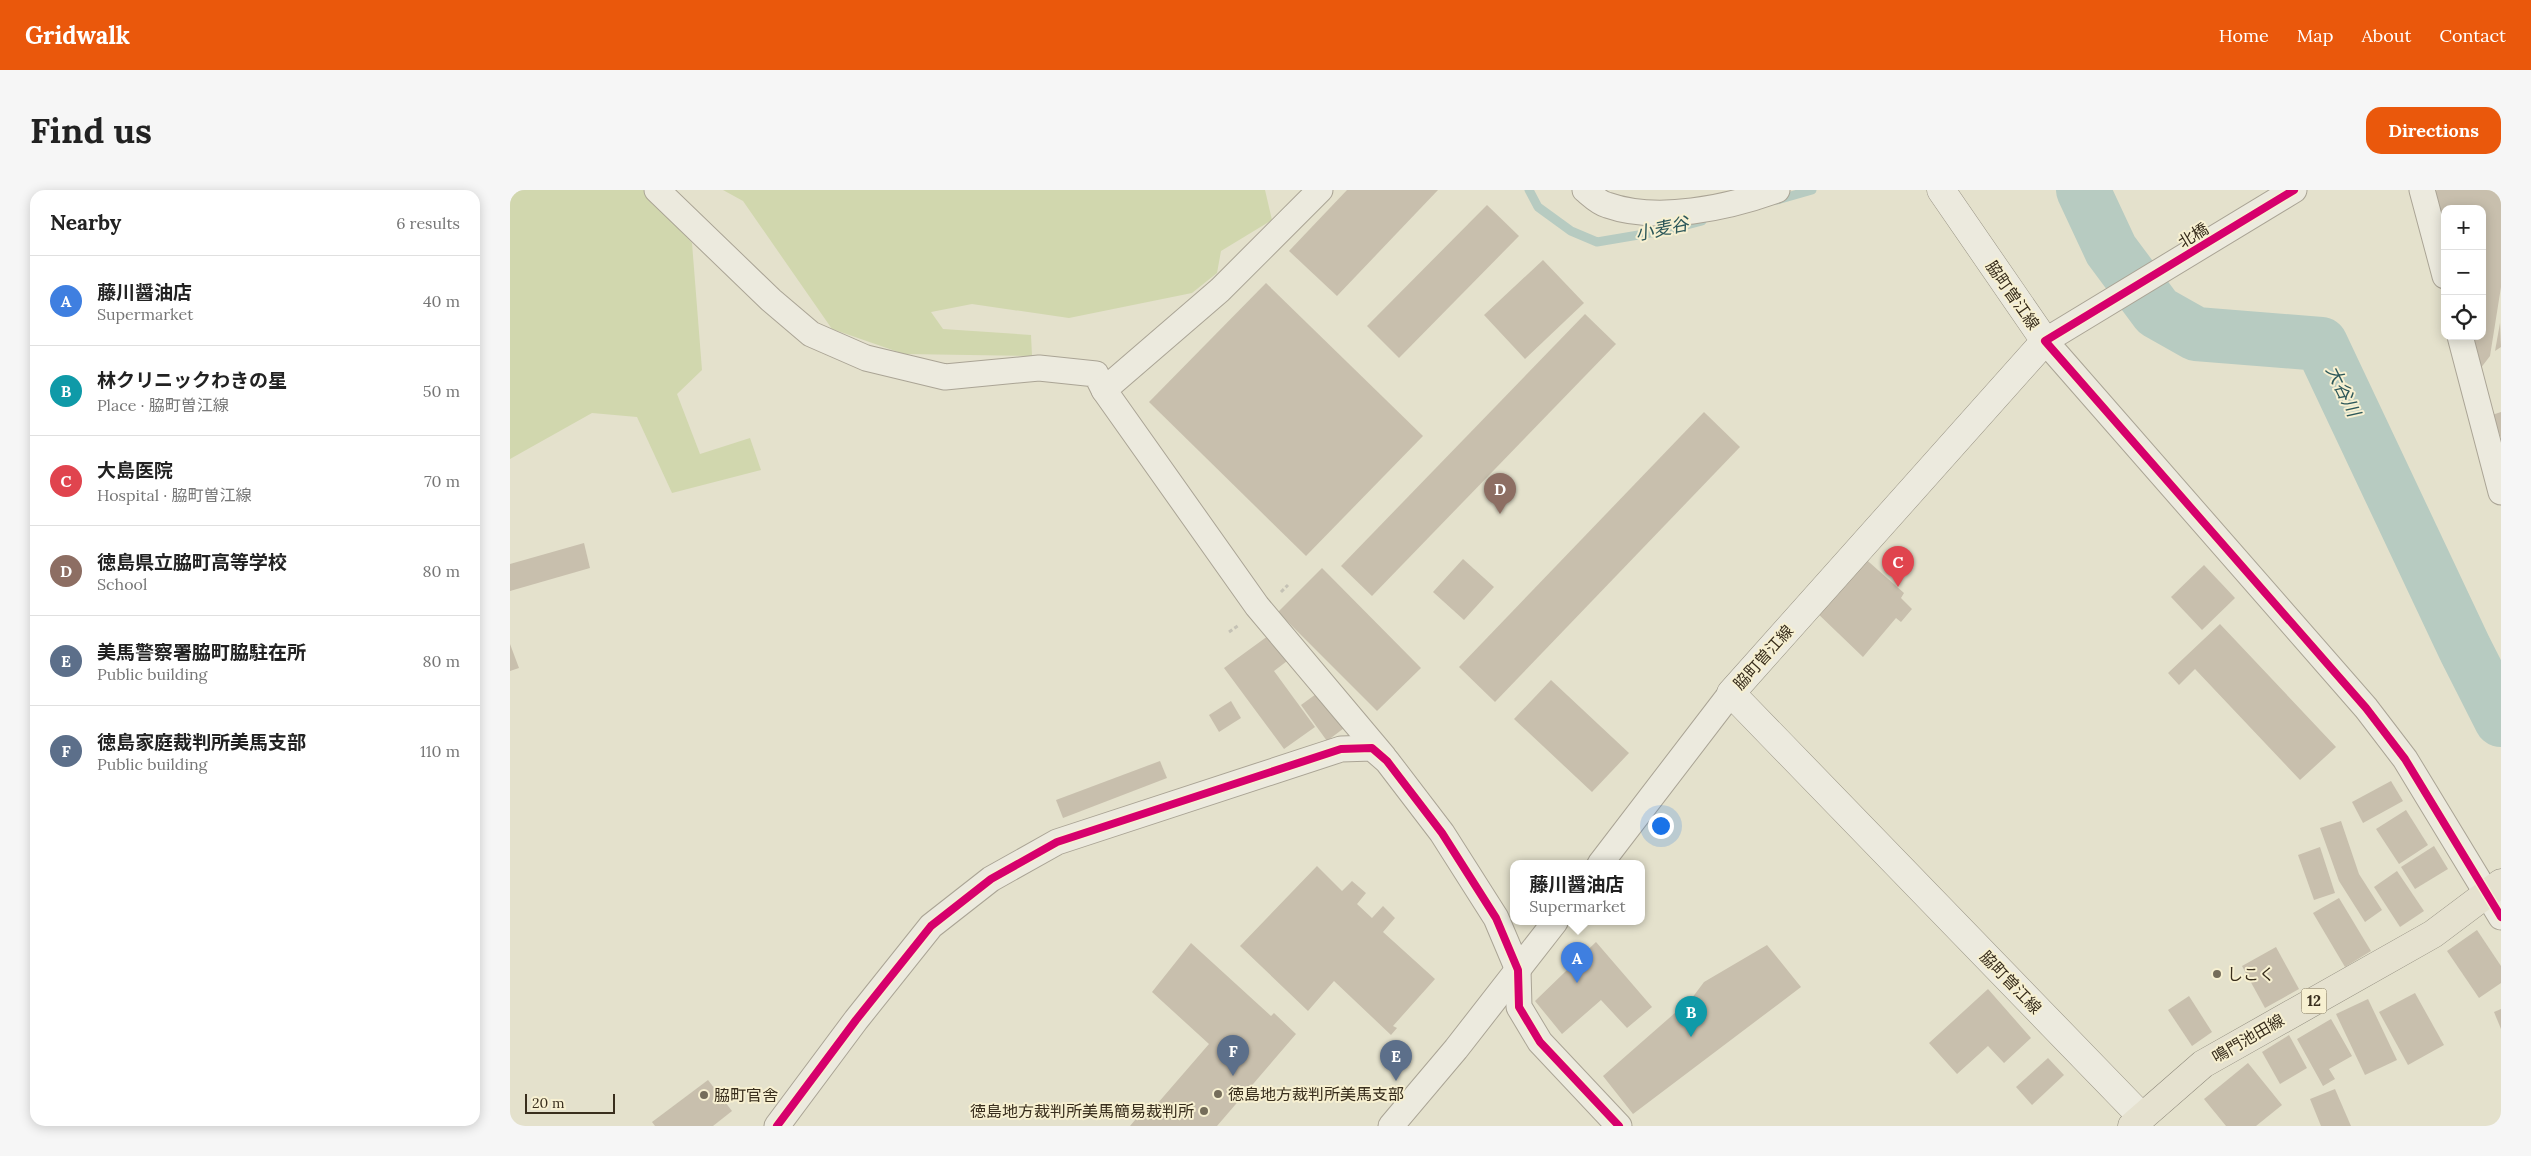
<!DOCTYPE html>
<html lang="en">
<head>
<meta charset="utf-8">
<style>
  body { margin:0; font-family:Lora,"Noto Sans JP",serif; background:#f6f6f6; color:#222 }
  .controls { position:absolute; right:15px; top:15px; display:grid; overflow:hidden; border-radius:10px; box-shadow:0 2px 12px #0003 }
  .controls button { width:45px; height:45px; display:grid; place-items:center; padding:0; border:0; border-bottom:1px solid #e0e0e0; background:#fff; color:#222; font:25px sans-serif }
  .scale { position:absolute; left:15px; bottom:12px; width:90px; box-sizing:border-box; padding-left:5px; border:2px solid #392e1d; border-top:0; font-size:14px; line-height:18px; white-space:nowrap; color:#392e1d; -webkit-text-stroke:4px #f7f0d1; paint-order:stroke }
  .you { position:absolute; left:1150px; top:635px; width:18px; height:18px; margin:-12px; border:4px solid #fff; border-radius:50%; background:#1a73e8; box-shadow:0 0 0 8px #1a73e833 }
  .badge { display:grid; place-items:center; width:32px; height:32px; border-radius:50%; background:#ea580c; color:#fff; font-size:16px; font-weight:700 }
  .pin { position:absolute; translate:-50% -41px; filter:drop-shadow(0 1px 2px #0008) }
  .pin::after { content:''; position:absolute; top:26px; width:18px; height:15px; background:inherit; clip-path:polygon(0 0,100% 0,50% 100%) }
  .popup { position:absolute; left:1000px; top:670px; width:135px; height:65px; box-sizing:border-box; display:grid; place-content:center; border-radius:10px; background:#fff; filter:drop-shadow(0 1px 4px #0005); font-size:16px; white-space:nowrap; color:#767676 }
  .popup b { font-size:19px; color:#222 }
  .popup::after { content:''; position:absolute; left:50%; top:100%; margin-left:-10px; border:10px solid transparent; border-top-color:#fff }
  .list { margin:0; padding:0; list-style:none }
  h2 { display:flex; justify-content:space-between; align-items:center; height:65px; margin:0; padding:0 20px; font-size:21px }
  h2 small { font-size:16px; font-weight:400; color:#767676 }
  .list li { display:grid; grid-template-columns:32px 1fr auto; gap:15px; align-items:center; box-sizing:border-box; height:90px; padding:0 20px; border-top:1px solid #e0e0e0 }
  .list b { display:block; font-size:19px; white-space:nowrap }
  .list p { margin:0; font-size:16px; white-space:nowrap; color:#767676 }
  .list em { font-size:16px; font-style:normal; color:#767676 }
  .icon { flex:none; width:28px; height:28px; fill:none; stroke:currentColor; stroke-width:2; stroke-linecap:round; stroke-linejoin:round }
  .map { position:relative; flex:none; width:1991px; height:936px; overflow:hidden; border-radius:15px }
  header { display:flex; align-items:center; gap:30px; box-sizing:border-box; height:70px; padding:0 25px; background:#ea580c; color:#fff }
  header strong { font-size:24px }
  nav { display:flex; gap:28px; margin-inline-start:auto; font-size:18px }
  .intro { display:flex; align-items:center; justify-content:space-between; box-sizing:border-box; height:120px; padding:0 30px }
  h1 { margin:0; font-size:35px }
  .button { padding:12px 22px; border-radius:15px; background:#ea580c; color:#fff; font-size:18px; font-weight:700 }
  main { display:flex; gap:30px; padding:0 30px }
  aside { flex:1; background:#fff; border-radius:15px; box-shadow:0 2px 12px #0003 }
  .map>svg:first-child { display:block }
</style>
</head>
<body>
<header>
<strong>Gridwalk</strong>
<nav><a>Home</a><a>Map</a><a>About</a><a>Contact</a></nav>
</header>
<div class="intro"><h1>Find us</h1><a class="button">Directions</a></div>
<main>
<aside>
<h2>Nearby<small>6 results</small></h2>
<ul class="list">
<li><span class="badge" style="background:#3f7fe0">A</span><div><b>藤川醤油店</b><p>Supermarket</p></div><em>40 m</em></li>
<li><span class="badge" style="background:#0f9aa8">B</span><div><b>林クリニックわきの星</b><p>Place · 脇町曽江線</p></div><em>50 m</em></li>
<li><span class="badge" style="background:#e0444e">C</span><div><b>大島医院</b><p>Hospital · 脇町曽江線</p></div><em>70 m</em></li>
<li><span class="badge" style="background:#8d6e63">D</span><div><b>徳島県立脇町高等学校</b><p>School</p></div><em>80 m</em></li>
<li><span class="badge" style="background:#5c6f8a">E</span><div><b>美馬警察署脇町脇駐在所</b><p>Public building</p></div><em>80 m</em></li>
<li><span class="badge" style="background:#5c6f8a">F</span><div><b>徳島家庭裁判所美馬支部</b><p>Public building</p></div><em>110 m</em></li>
</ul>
</aside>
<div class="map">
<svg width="1991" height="936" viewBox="0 0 1991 936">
  <rect width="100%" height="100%" fill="#e4e1cc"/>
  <g fill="#d1d7ae">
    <polygon points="0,0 133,0 182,53 192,180 167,204 190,264 240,248 251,280 162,303 127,227 82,223 0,269"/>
    <polygon points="213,0 755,0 762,30 711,61 707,83 682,103 559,128 462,114 421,122 433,139 521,145 522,166 394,164 322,139 233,11"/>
  </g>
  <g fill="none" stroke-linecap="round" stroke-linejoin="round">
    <g stroke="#b7cbc1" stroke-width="9">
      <polyline points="1019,0 1028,17 1061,41 1087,52 1158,40 1192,31"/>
      <polyline points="1267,10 1302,0"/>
    </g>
    <polyline stroke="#b7cbc1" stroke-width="54" points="1573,0 1601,60 1647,122 1686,144 1811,154 1955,459 1991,530"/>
  </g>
  <g fill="#c8bfad">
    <polygon points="837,0 928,0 827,106 779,61"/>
    <polygon points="1928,0 1991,0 1991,97 1980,166 1970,179 1955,146 1972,146 1972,19 1935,19 1935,64 1918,2"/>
    <polygon points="977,15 1009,46 889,168 857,136"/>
    <polygon points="1033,70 1074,113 1015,169 974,125"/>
    <polygon points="756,93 913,246 796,366 639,212"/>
    <polygon points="1075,124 1106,154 862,406 831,376"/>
    <polygon points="1990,133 1991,157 1985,161"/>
    <polygon points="1194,222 1230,257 985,512 949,477"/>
    <polygon points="1991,222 1991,248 1982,225"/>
    <polygon points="74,353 80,378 0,401 0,374"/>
    <polygon points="1351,365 1394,403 1391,408 1402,419 1391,432 1386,428 1353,467 1303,419"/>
    <polygon points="953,369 984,397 954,430 923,402"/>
    <polygon points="1694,375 1725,408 1692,440 1661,407"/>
    <polygon points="812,378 911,478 867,521 768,422"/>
    <polygon points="1710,434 1826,557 1790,590 1685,479 1669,495 1658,483"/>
    <polygon points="762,443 781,468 764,481 805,537 774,559 714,478"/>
    <polygon points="0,454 9,478 0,481"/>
    <polygon points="1041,490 1119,563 1082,602 1004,529"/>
    <polygon points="813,499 838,535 817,551 791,515"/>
    <polygon points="721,511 731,528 709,542 699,525"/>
    <polygon points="650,571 657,588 553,628 546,610"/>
    <polygon points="1881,591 1893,611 1853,633 1842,612"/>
    <polygon points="1896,620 1918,655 1889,674 1866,639"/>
    <polygon points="1831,631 1849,684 1872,720 1855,732 1829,691 1810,638"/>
    <polygon points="1924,656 1938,679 1905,699 1891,677"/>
    <polygon points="1810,657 1825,703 1804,710 1788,665"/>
    <polygon points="807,676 832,701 842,691 856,703 847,714 862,728 873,716 885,728 873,742 925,789 883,836 887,838 881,845 824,791 798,821 730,756"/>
    <polygon points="1887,681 1914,721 1890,737 1864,697"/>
    <polygon points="1829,708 1861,761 1835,777 1803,723"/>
    <polygon points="1967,740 1991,776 1991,793 1969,808 1937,761"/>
    <polygon points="1086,752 1142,817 1117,838 1091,810 1052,844 1025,811"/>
    <polygon points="681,753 761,826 764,823 786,844 707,936 620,936 635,918 641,921 699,854 642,802"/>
    <polygon points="1257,755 1291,797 1123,924 1093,886 1182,808 1194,792"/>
    <polygon points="1766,757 1789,799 1755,818 1732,776"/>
    <polygon points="1478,799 1521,848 1494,873 1478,856 1447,884 1419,853"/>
    <polygon points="1905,803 1934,855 1898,875 1869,822"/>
    <polygon points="1679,806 1702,842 1682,856 1658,820"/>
    <polygon points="1858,809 1887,870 1855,885 1826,824"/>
    <polygon points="1991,819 1991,839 1984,822"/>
    <polygon points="1821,829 1842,866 1819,879 1825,889 1813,896 1787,849"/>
    <polygon points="1779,845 1797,878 1770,894 1752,862"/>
    <polygon points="1538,868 1554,885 1522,915 1506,897"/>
    <polygon points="1738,873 1772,915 1746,936 1716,936 1694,909"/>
    <polygon points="198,890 222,921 203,936 145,936 142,932"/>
    <polygon points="1825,899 1841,936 1811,936 1800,909"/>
  </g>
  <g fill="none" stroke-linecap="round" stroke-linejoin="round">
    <defs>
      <g id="street">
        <polyline points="147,0 261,110 301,144 356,168 435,187 529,178 586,184 594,200"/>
        <polyline points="810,0 710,100 594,200 747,416 874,567"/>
        <path d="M1075,0C1081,5 1089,13 1097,15C1148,33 1217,18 1267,0"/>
        <polyline points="1784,0 1535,151 1856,518 1895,569 1991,727"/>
        <polyline points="1912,0 1935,86"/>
        <polyline points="1950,146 1991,302"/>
        <polyline points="1090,674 1221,503"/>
        <polyline points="267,936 346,830 421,736 481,689 547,652 831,559 862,558 877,571 932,643 986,728 1008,780 1009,817 1030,852 1109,936"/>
        <polyline points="881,936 946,859 1045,732"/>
      </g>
      <polyline id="secondary" points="1431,0 1535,151 1221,503 1631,926"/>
      <polyline id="primary" points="1622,936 1693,874 1923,744 1991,693"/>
    </defs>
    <use href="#street" stroke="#aaa495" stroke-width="27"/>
    <use href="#secondary" stroke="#999485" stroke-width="29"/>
    <use href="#primary" stroke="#8f8a7c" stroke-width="29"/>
    <g stroke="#c5c2b5" stroke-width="3" stroke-dasharray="4 2.5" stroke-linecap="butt">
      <polyline points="771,402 778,395"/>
      <polyline points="719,442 729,435"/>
    </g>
    <use href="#street" stroke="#eceade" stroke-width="25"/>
    <use href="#secondary" stroke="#eceade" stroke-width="28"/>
    <use href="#primary" stroke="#e5e1cf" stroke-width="28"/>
    <defs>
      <g id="cycleway">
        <polyline points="1784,0 1535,151 1856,518 1895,569 1991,727"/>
        <polyline points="267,936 346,830 421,736 481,689 547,652 831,559 862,558 877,571 932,643 986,728 1008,780 1009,817 1030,852 1109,936"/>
      </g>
    </defs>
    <use href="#cycleway" stroke="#f7f0d1" stroke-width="11"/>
    <use href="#cycleway" stroke="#d6006c" stroke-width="8"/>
  </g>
  <g fill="#756d5a" stroke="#f7f0d1" stroke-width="2">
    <circle cx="1707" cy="784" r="5"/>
    <circle cx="708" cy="904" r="5"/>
    <circle cx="194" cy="905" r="5"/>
    <circle cx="694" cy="921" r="5"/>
  </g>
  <g text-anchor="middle" stroke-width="4" stroke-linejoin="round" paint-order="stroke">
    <rect fill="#f7f0d1" stroke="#726853" stroke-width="1" x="1791.5" y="798.5" width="25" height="25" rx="4"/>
    <g font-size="15" font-weight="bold" fill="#392e1d">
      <text x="1804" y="816">12</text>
    </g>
    <g font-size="16" fill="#392e1d" stroke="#f7f0d1">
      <text transform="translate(1683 45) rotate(-31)" y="6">北橋</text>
      <text transform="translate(1503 105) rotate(55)" y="6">脇町曽江線</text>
      <text transform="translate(1253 467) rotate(-48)" y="6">脇町曽江線</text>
      <text transform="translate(1501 792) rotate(46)" y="6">脇町曽江線</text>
      <text transform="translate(1738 848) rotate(-30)" y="6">鳴門池田線</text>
    </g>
    <g font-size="16" fill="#392e1d" stroke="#f7f0d1" text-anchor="start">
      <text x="1717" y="790">しこく</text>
      <text x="718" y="910">徳島地方裁判所美馬支部</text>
      <text x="204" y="911">脇町官舎</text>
      <text x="684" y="927" text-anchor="end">徳島地方裁判所美馬簡易裁判所</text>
    </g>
    <g font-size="18" font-style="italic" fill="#2c5759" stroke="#f7f0d1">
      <text transform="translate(1152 39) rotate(-12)" y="6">小麦谷</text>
      <text transform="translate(1833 201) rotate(64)" y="6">大谷川</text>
    </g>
  </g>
</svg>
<div class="controls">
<button>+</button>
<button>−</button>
<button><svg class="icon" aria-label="locate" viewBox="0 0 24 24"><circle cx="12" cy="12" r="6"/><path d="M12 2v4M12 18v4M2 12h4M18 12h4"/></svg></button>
</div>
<div class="scale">20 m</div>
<div class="you"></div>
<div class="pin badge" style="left:1067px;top:793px;background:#3f7fe0">A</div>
<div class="popup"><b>藤川醤油店</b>Supermarket</div>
<div class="pin badge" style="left:1181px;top:847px;background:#0f9aa8">B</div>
<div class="pin badge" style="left:1388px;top:397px;background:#e0444e">C</div>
<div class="pin badge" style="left:990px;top:324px;background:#8d6e63">D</div>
<div class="pin badge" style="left:886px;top:891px;background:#5c6f8a">E</div>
<div class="pin badge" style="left:723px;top:886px;background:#5c6f8a">F</div>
</div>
</main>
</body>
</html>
